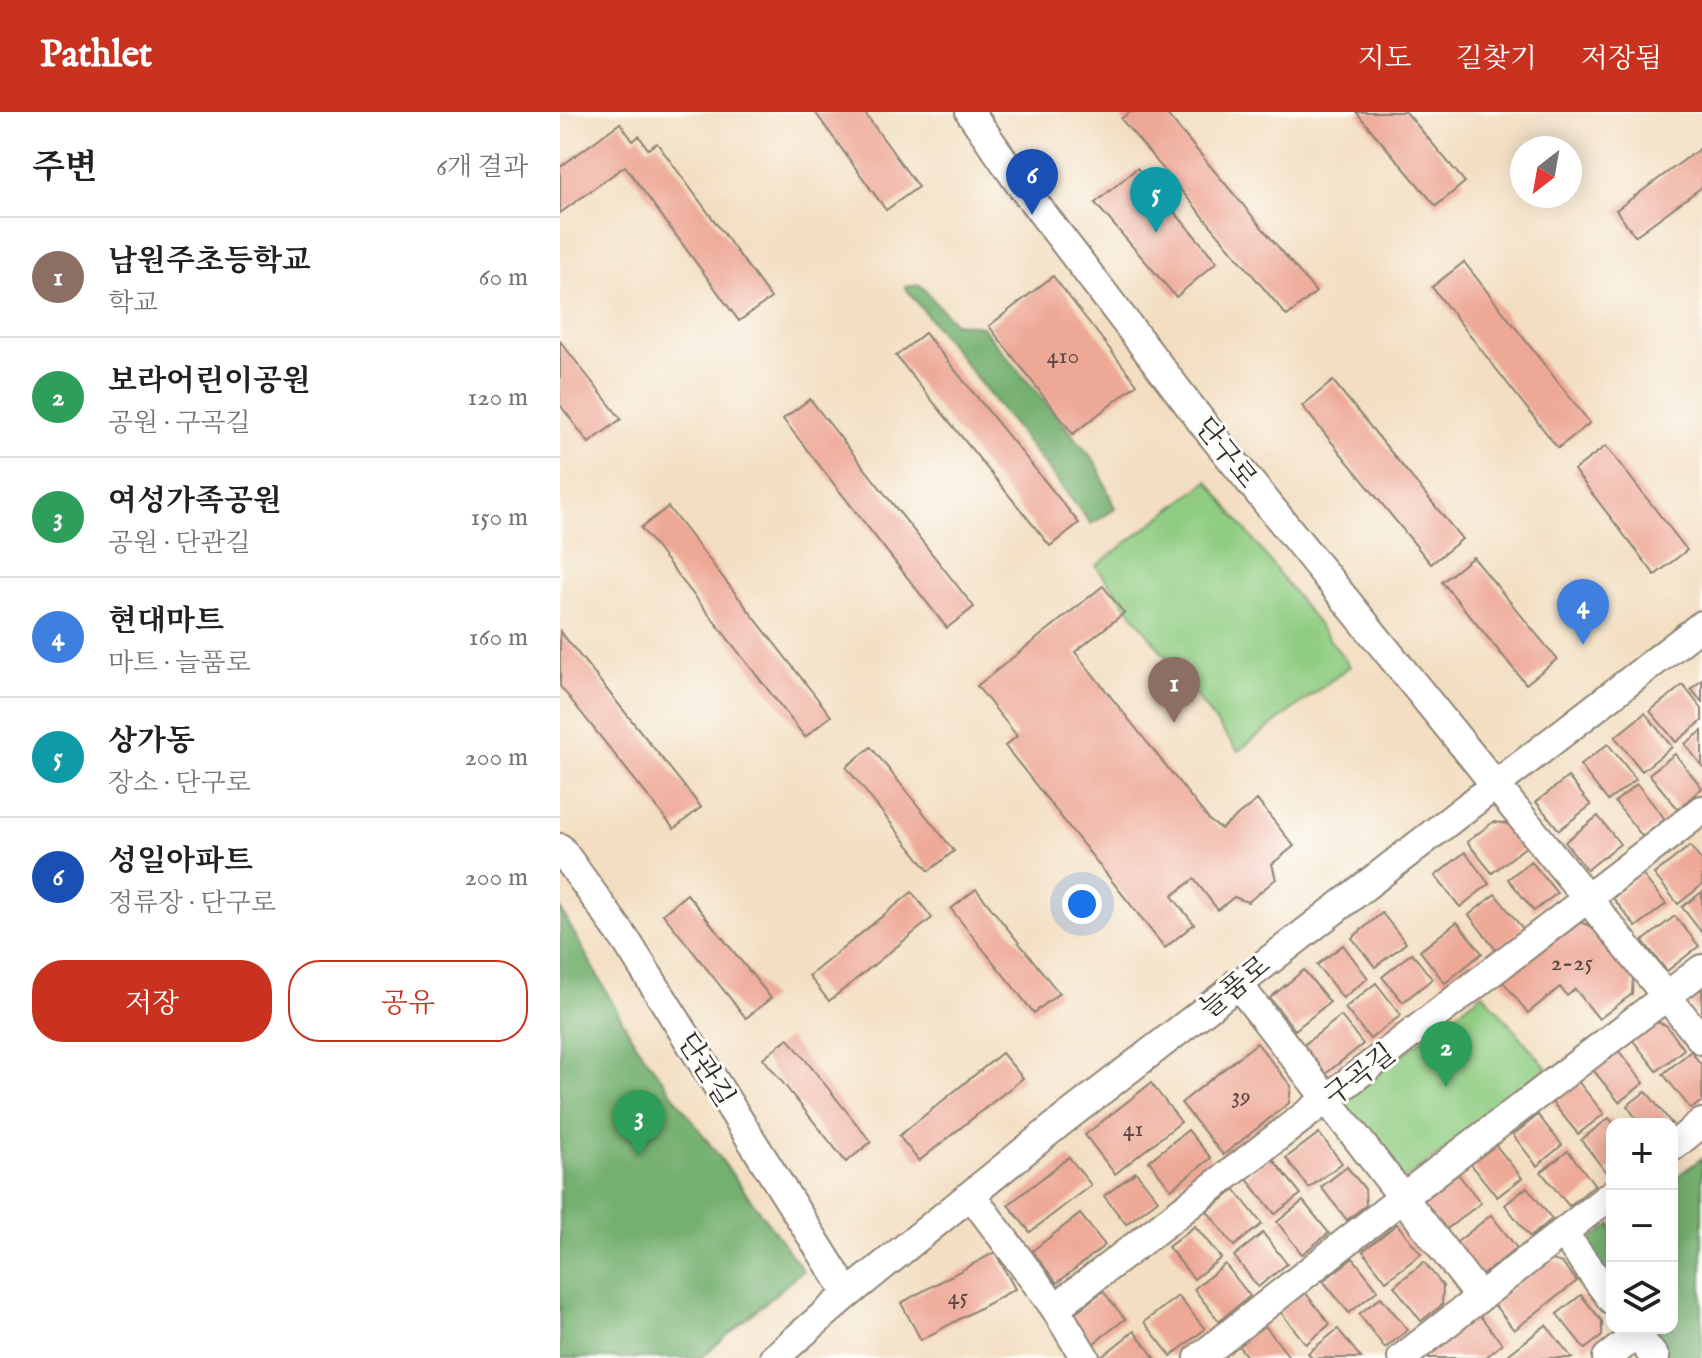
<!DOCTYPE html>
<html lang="ko">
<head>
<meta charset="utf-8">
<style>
  body { margin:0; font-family:"IM FELL English","Noto Serif KR",serif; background:#f6f6f6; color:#202124 }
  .controls { position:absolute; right:24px; bottom:24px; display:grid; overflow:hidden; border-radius:16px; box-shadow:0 4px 20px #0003 }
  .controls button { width:72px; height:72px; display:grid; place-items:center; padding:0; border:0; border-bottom:2px solid #e0e0e0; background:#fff; color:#202124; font:40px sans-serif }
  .compass { position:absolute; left:950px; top:24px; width:72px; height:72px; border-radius:50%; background:#fff; box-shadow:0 4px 20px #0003; rotate:211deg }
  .you { position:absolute; left:522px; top:792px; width:28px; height:28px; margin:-20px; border:6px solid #fff; border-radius:50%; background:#1a73e8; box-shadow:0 0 0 12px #1a73e833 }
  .badge { display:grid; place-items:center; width:52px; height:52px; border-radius:50%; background:#c8321e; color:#fff; font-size:26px; font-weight:700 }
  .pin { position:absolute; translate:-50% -66px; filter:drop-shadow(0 2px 4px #0008) }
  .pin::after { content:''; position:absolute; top:42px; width:28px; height:24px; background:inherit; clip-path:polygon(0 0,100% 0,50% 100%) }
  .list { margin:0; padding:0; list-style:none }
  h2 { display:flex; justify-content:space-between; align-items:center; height:104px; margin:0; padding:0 32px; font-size:34px }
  h2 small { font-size:26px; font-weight:400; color:#757577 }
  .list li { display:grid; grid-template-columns:52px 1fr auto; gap:24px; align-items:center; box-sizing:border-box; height:120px; padding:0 32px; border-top:2px solid #e0e0e0 }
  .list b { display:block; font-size:30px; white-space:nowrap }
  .list p { margin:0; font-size:26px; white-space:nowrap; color:#757577 }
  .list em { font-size:26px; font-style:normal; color:#757577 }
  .actions { display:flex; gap:16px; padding:24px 32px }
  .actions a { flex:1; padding:18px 0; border:2px solid #c8321e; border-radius:32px; text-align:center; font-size:28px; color:#c8321e }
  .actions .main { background:#c8321e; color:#fff }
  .icon { flex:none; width:44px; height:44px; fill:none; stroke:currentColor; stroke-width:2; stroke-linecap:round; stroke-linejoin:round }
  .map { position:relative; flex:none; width:1142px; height:1246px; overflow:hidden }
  header { display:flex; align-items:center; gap:48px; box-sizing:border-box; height:112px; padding:0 40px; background:#c8321e; color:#fff }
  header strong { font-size:38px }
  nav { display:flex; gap:44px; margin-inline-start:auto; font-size:28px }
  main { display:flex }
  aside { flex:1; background:#fff }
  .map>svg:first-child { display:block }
</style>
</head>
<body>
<header>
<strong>Pathlet</strong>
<nav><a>지도</a><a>길찾기</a><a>저장됨</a></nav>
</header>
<main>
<aside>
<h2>주변<small>6개 결과</small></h2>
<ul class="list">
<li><span class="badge" style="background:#8d6e63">1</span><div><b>남원주초등학교</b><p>학교</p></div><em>60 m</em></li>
<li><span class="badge" style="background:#2e9e5b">2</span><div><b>보라어린이공원</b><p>공원 · 구곡길</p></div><em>120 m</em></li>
<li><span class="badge" style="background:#2e9e5b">3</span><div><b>여성가족공원</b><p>공원 · 단관길</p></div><em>150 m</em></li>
<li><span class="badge" style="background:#3f7fe0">4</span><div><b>현대마트</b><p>마트 · 늘품로</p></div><em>160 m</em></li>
<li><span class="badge" style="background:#0f9aa8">5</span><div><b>상가동</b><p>장소 · 단구로</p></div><em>200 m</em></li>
<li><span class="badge" style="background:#1a4fb4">6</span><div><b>성일아파트</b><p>정류장 · 단구로</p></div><em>200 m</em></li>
</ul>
<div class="actions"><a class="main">저장</a><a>공유</a></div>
</aside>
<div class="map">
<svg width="1142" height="1246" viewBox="0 0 1142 1246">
  <rect width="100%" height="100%" fill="#fdfcf7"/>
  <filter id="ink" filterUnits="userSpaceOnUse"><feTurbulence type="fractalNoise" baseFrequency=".0125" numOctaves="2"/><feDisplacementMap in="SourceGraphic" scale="16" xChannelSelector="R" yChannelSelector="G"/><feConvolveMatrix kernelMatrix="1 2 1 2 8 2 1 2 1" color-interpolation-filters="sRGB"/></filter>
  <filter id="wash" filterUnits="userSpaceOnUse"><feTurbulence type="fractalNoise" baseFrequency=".006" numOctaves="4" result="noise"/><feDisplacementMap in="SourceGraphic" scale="32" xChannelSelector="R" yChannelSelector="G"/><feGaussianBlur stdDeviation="1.8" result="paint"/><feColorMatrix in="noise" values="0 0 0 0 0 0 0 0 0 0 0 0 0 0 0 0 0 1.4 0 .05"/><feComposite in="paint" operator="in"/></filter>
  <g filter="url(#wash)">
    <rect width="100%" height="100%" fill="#f3dec1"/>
    <g fill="#90cd82" stroke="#5e7c56" stroke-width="2">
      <polygon points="648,369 790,554 678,639 536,454"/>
      <polygon points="923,881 991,961 848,1065 842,1066 782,989"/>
    </g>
    <g fill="#74b070" stroke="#506e4e" stroke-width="2">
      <polygon points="360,173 394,211 421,214 537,352 555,397 531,412 345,175"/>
      <polygon points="0,796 75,931 243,1158 141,1246 0,1246"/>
      <polygon points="1142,1046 1142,1246 1107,1246 1083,1216 1112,1216 1112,1068"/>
      <polygon points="1052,1112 1052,1175 1021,1135"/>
    </g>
    <g id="blocks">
      <g fill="#eea896">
        <polygon points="255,0 304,0 358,75 326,98"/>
        <polygon points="570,0 605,0 756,180 727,204 561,7"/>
        <polygon points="796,0 846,0 905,70 876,94"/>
        <polygon points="60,11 73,29 79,24 88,37 97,31 211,186 179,209 65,54 0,101 0,55"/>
        <polygon points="1142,35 1142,75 1075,124 1056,98"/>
        <polygon points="577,56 657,150 616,185 535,91"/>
        <polygon points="904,150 1030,311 998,336 872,175"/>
        <polygon points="493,164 577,272 513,322 429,214"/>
        <polygon points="365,221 519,411 490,434 336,244"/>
        <polygon points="0,229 61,307 29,331 0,293"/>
        <polygon points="773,269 902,427 871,452 742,294"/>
        <polygon points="250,287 414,495 387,516 223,307"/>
        <polygon points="1046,334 1127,438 1095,463 1014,358"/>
        <polygon points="108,395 271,604 245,625 81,416"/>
        <polygon points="913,445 997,547 966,572 882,470"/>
        <polygon points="543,474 564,501 515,540 650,709 661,717 697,688 734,734 712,752 716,767 688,790 674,785 658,798 634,767 612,784 634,812 605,836 445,634 457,624 417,574"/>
        <polygon points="0,519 141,695 114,717 0,574"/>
        <polygon points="1142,568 1142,590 1131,577"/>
        <polygon points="1123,573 1142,597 1142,609 1116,630 1090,599"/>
        <polygon points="1085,601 1112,635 1082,659 1055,625"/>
        <polygon points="1142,619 1142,654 1125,632"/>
        <polygon points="1048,632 1076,667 1048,689 1020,653"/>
        <polygon points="311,635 394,739 369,759 286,655"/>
        <polygon points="1115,642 1142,676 1118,697 1089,662"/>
        <polygon points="1008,665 1031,693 999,718 976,690"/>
        <polygon points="1077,672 1105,707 1083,725 1055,690"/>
        <polygon points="1038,704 1060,732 1027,758 1005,730"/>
        <polygon points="933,710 952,712 968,733 932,761 907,730"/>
        <polygon points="1130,734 1142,749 1142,773 1118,792 1094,762"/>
        <polygon points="905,740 929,772 900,795 875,764"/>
        <polygon points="971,749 997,781 974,799 948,767"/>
        <polygon points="1082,762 1106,792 1076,815 1053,786"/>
        <polygon points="416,777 499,881 474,901 391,797"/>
        <polygon points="352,780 372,806 269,889 249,864"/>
        <polygon points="1142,780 1142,821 1122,795"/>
        <polygon points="127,782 211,886 186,906 103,802"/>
        <polygon points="935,782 963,817 936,838 909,803"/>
        <polygon points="822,801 846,831 815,855 792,826"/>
        <polygon points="1115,804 1139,834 1107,859 1083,829"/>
        <polygon points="1015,809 1032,814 1073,865 1072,882 1039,907 1015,877 1007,884 1000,875 968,901 941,867"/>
        <polygon points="897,810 922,841 885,871 860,839"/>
        <polygon points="783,833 808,866 783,886 757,853"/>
        <polygon points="852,841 872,867 843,890 822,865"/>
        <polygon points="744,858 770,890 735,918 710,886"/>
        <polygon points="816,871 841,903 810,927 785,896"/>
        <polygon points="1142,876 1142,906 1127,887"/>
        <polygon points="781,904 803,932 764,963 741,935"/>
        <polygon points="1093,909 1106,913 1124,937 1097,959 1071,926"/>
        <polygon points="228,926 311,1030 286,1050 203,946"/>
        <polygon points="697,931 731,974 729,991 663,1043 621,991"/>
        <polygon points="1058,938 1084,971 1059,990 1033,958"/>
        <polygon points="1131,939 1142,954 1142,989 1131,997 1103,962"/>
        <polygon points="442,941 463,966 359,1049 339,1024"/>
        <polygon points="1017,968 1044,1002 1018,1022 991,989"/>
        <polygon points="591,971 621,1010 555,1062 525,1023"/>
        <polygon points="1086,979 1112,1012 1081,1012 1067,994"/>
        <polygon points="978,1003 1002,1033 977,1054 953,1023"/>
        <polygon points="1049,1006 1054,1012 1052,1055 1046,1060 1021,1028"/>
        <polygon points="628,1018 651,1046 611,1077 589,1049"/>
        <polygon points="759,1021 782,1051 749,1076 726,1046"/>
        <polygon points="934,1031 962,1066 937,1085 910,1051"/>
        <polygon points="1008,1039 1035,1073 1009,1094 981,1060"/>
        <polygon points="509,1045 531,1073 470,1120 448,1093"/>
        <polygon points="711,1045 741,1082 715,1102 685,1065"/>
        <polygon points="787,1055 805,1077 806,1093 787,1108 761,1075"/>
        <polygon points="576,1060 598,1088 566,1112 544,1084"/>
        <polygon points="898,1062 921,1091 884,1119 861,1091"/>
        <polygon points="967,1075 992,1107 970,1125 945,1093"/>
        <polygon points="675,1078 702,1112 674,1134 647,1099"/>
        <polygon points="743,1089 769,1121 742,1142 717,1110"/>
        <polygon points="520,1102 545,1133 497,1171 472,1139"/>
        <polygon points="931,1103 957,1136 918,1166 892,1134"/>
        <polygon points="837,1112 861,1142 826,1169 803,1139"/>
        <polygon points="635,1114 661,1146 634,1167 608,1135"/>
        <polygon points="703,1121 727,1152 698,1175 674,1144"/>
        <polygon points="435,1140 455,1177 361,1228 341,1191"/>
        <polygon points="793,1146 818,1178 789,1201 763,1169"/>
        <polygon points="989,1147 1002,1151 1017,1169 954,1218 933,1191"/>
        <polygon points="864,1150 883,1174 882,1193 861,1209 834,1174"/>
        <polygon points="665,1152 690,1184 659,1209 634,1177"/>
        <polygon points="543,1179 565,1207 530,1234 508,1206"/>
        <polygon points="744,1179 770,1212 746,1232 719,1198"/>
        <polygon points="1021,1183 1042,1209 1042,1224 1025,1237 997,1202"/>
        <polygon points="618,1184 645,1217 611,1244 584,1210"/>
        <polygon points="821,1185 848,1218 825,1236 799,1202"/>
        <polygon points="917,1200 942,1232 925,1246 866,1246 864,1243"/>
        <polygon points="703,1211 730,1246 688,1246 677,1232"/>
        <polygon points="986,1213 1012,1246 944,1246"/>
        <polygon points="778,1217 801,1246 752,1246 748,1241"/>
        <polygon points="574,1219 595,1246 540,1246"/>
      </g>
    </g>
  </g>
  <g filter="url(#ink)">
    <use href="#blocks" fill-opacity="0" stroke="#8f8476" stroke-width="2"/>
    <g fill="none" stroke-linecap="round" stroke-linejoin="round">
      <defs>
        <g id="minor">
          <polyline points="410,0 457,68 648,318 1142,928"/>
          <polyline points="0,736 67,830 288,1182"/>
          <polyline points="677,871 920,1185"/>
          <polyline points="1112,1035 1142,1011"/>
          <polyline points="411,1083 495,1196 525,1246"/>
          <polyline points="1003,1121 1052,1188"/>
          <polyline points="495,1196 1142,698"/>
          <polyline points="1072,1216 1095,1246"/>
          <polyline points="214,1246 288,1182 498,1012 1142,513"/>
          <polyline points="639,1246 842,1086 1142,857"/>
          <polyline points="842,1246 1052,1082"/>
          <polyline points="1047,1246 1077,1222"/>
        </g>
      </defs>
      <use href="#minor" stroke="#8f8476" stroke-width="32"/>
      <use href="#minor" stroke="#fff" stroke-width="28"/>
    </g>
  </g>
  <g text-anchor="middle" stroke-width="6" stroke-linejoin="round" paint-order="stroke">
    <g font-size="24" fill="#5c4a46">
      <text x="503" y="251">410</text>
      <text x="1012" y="858">2-25</text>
      <text x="681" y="991">39</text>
      <text x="573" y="1024">41</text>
      <text x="398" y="1192">45</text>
    </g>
    <g font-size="28" fill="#2b2b2b" stroke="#fdfcf7">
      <text transform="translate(667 340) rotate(52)" y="10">단구로</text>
      <text transform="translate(674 874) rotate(-39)" y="10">늘품로</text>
      <text transform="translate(147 957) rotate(58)" y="10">단관길</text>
      <text transform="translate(799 962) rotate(-38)" y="10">구곡길</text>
    </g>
  </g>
</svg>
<div class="controls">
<button>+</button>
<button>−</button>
<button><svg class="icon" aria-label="layers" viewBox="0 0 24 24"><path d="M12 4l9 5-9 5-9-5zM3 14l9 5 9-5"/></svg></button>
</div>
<svg class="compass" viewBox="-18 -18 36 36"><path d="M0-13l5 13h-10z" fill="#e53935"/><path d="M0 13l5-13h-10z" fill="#757577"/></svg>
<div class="you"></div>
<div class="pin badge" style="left:614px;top:611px;background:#8d6e63">1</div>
<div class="pin badge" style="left:886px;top:975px;background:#2e9e5b">2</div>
<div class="pin badge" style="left:79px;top:1044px;background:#2e9e5b">3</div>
<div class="pin badge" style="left:1023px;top:533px;background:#3f7fe0">4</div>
<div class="pin badge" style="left:596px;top:121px;background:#0f9aa8">5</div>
<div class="pin badge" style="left:472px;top:103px;background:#1a4fb4">6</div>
</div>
</main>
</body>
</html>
